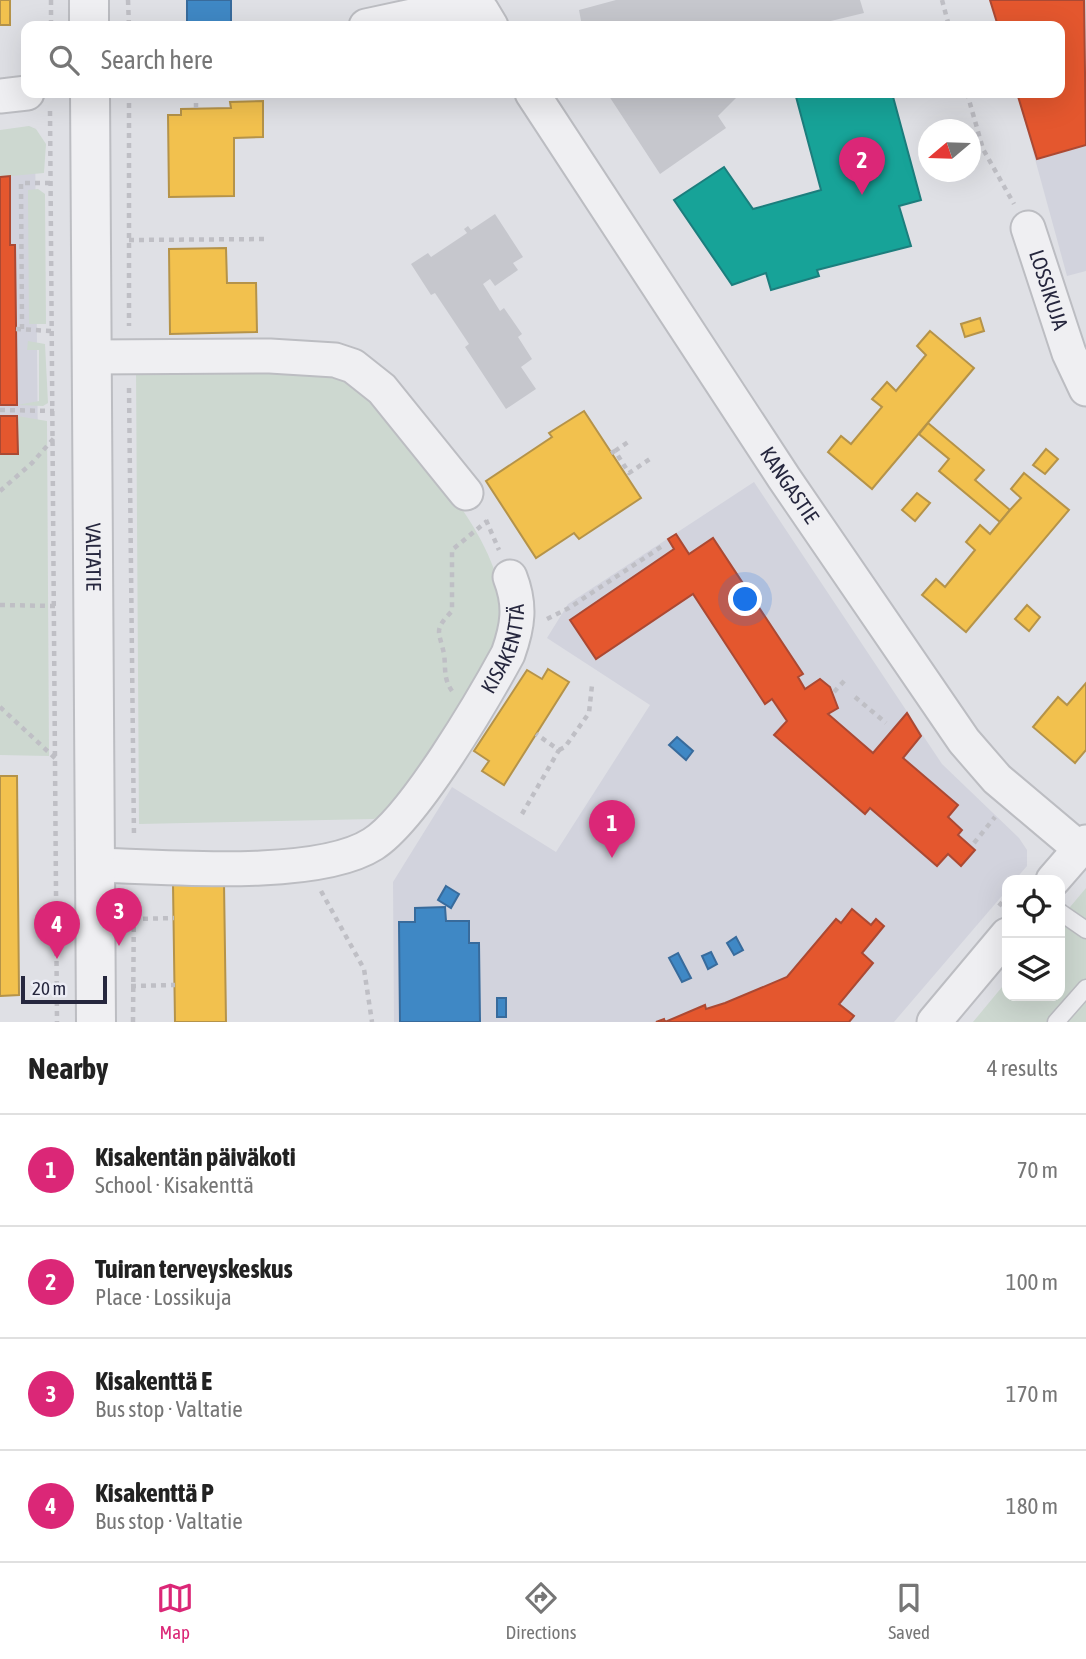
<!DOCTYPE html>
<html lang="en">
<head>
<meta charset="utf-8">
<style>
  body { margin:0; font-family:"Asap Condensed",sans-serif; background:#f2f2f2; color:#222 }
  .controls { position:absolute; right:21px; bottom:21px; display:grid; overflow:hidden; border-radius:14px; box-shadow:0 7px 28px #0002 }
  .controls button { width:63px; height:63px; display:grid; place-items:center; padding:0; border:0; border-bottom:2px solid #e0e0e0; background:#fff; color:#222; font:35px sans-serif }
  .compass { position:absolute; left:918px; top:119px; width:63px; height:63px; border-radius:50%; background:#fff; box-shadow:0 7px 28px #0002; rotate:251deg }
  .scale { position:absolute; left:21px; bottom:18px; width:86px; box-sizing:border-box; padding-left:7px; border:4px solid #26273e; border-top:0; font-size:19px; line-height:24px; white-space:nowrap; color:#26273e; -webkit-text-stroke:5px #ecedf5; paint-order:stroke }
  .you { position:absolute; left:746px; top:600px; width:24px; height:24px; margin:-18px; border:5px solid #fff; border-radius:50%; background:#1a73e8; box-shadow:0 0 0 10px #1a73e833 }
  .badge { display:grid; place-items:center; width:46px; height:46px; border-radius:50%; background:#db2777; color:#fff; font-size:23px; font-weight:700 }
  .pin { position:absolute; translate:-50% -58px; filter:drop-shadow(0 2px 4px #0008) }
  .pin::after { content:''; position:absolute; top:37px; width:24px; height:21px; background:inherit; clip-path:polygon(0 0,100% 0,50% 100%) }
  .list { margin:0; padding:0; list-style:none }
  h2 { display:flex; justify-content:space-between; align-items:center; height:91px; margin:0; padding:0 28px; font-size:30px }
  h2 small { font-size:23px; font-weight:400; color:#767676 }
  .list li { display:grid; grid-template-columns:46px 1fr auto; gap:21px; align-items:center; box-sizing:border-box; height:112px; padding:0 28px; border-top:2px solid #e0e0e0 }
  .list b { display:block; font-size:26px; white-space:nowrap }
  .list p { margin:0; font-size:23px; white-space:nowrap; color:#767676 }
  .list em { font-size:23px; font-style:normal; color:#767676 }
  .icon { flex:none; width:38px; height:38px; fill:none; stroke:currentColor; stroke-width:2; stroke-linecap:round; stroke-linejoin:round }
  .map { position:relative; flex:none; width:1086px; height:1022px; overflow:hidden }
  .search { position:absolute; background:#fff; box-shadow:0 7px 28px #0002; left:21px; right:21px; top:21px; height:77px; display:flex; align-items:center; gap:18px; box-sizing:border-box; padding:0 24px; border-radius:14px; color:#767676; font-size:26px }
  .sheet { height:539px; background:#fff }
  nav { display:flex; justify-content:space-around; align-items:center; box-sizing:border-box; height:98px; border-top:2px solid #e0e0e0; background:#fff; font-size:19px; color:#767676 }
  nav a { display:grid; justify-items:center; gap:4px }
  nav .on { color:#db2777 }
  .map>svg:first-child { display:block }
</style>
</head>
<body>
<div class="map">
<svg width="1086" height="1022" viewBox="0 0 1086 1022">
  <rect width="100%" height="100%" fill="#dfe0e5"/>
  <g fill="#d2d3dd">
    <polygon points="990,0 1086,0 1086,271 1067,276 1017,93 1060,93 1060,26 998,26"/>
    <polygon points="35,132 38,454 0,454 0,136"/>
    <polygon points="754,482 942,764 1019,838 1027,850 1027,866 1015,880 1007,880 1007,890 894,1022 394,1022 393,882 452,787 556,852 650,705 547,638 568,604"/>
  </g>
  <g fill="#cdd8d0">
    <polygon points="29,126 36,129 46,144 44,173 0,177 0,130"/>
    <polygon points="38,189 45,194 46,324 29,324 28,190"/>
    <polygon points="28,341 45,344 48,403 43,406 17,405 39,401 39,350 27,350"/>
    <path d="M272,368L338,377L356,384C410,447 526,552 498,643C491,666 464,698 451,720C429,754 410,799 374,819L139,824L136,370Z"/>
    <polygon points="17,416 47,421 49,756 0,755 0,454 17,454"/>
    <polygon points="1086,888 1086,1022 973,1022 1007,981 1007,996 1060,996 1060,919"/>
  </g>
  <g fill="#f2c14e" stroke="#b59349" stroke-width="2">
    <rect x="0" y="0" width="10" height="25"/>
    <polygon points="263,101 263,137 234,138 234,196 169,197 168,115 181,115 181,109 231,108 230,102"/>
    <polygon points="226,248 227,283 256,283 257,332 170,334 169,249"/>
    <polygon points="980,318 984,331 965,337 961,324"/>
    <polygon points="930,331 974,368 872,489 828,452 841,436 851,444 882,407 872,399 887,382 896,391 926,355 917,346"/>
    <polygon points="584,411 641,498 579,539 574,533 536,558 486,481 552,437 549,433"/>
    <polygon points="928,423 984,470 975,480 1010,510 1000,522 939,471 949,459 919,434"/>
    <polygon points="1046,449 1058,459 1045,474 1033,465"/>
    <polygon points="1024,473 1069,510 966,632 922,595 936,579 945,587 975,550 966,542 980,525 990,534 1010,510 1021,498 1011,489"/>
    <polygon points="917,493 930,503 915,521 902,510"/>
    <polygon points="1027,605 1040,617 1029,631 1015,619"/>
    <polygon points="548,669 569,682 504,785 482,771 489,761 474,751 527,670 542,679"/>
    <polygon points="1086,683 1086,750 1075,763 1033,727 1058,697 1067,705"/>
    <polygon points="0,776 17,776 19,995 0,996"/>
    <polygon points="224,883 226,1022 175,1022 173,884"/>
  </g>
  <g fill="#e4572e" stroke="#ab4933" stroke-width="2">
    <polygon points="990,0 1084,0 1086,145 1037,159 1017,93 1060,93 1060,26 998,26"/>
    <polygon points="10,176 10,245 15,245 17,405 0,405 0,177"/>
    <polygon points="0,416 17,416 18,454 0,454"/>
    <polygon points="676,534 689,554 713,538 803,674 798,677 805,689 820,679 830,687 838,708 828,714 873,753 907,713 921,736 903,758 958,805 948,817 962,830 958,835 975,850 961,866 948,854 937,866 870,808 865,814 774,735 787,721 772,699 765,704 693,594 596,659 570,620 674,549 668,539"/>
    <polygon points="852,909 871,925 876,919 884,926 862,953 873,963 839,1004 854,1016 849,1022 656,1022 664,1019 665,1022 705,1005 706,1009 725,1003 787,977 836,919 841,923"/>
  </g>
  <g fill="#3f88c5" stroke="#386b9c" stroke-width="2">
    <polygon points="187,0 231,0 231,23 187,24"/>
    <polygon points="677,737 693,751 686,760 669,745"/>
    <polygon points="446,886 459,894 451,908 438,900"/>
    <polygon points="445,907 446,921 469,921 469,943 479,943 480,1022 400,1022 399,922 415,922 415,908"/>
    <polygon points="736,937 743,950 734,955 727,943"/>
    <polygon points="711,952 717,964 708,969 702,956"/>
    <polygon points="678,953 691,978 682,982 669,958"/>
    <rect x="497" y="998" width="9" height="19"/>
  </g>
  <polygon fill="#17a398" stroke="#1c7e7d" stroke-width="2" points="795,93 892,93 921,200 899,206 911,246 817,270 819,276 771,290 766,273 732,285 674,200 724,167 753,209 821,190"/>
  <g fill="#c6c7cd">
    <polygon points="616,0 860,0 864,13 810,26 582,26 579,10"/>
    <polygon points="607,93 741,93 718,116 726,128 660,174"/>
    <polygon points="495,214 523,257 513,263 518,270 495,286 490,279 483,284 500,311 504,308 522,334 518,337 532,359 521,367 536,389 506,409 465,347 469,344 435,293 431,295 411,264 428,253 431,257 467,233 464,229 468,226 471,230"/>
  </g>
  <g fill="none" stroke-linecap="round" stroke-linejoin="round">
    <defs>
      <g id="service">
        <polyline points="1060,912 1086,930"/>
        <polyline points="1056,1022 1086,988"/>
      </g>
      <g id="minor">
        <polyline points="366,26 449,8 482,11 491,26"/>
        <path id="s1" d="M532,93L784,478L964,741L997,779L1080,849"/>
        <polyline points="0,96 27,93"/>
        <path id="s2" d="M1028,228L1069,353L1086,389"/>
        <polyline points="91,357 270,356 335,360 353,366 382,389 466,493"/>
        <path id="s3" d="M95,865C164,867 317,880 373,844C414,818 483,700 508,654C518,626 521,605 510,577"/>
        <polyline points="1053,880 1086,842"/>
        <polyline points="934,1022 1007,935"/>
      </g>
      <g id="tertiary">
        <polyline points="89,0 89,26"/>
        <path id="s4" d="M90,93L96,1022"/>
      </g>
    </defs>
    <use href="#service" stroke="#bcbdc2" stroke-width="19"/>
    <use href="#minor" stroke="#bcbdc2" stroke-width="37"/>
    <use href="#tertiary" stroke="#bcbdc2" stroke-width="42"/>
    <g stroke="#bfbfc5" stroke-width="4.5" stroke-dasharray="5 5" stroke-linecap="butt">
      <polyline points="51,0 51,26"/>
      <polyline points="128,0 129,26"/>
      <polyline points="942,0 949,26"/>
      <polyline points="129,93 129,326"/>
      <polyline points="196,93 196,108"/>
      <polyline points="967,93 983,149 1014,204"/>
      <polyline points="50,111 57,1022"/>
      <polyline points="129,240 267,239"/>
      <polyline points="16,329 52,331"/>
      <polyline points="22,329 21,183 52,183"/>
      <polyline points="129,388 134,837"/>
      <polyline points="0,410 54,411"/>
      <polyline points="615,451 631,440"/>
      <polyline points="611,453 615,451 629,473 650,459"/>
      <polyline points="0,491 32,463 54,438"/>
      <polyline points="486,520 499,550"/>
      <polyline points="0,605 55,606"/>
      <polyline points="547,619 569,608 664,545"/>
      <path d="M452,691C443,678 446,669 444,654C439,630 433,631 452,611V550L487,521"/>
      <polyline points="834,692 845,680"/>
      <polyline points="855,697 886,723"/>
      <polyline points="0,707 56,759"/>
      <polyline points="559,750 565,747 589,713 592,685"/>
      <polyline points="522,814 559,750 536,734"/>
      <polyline points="974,843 995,817"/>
      <polyline points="321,891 364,969 372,1022"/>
      <polyline points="999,906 1007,896"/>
      <polyline points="133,919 174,918"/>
      <polyline points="131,986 175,985"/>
      <polyline points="133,1022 134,895"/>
    </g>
    <use href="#service" stroke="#efeff2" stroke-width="16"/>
    <use href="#minor" stroke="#efeff2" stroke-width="33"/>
    <use href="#tertiary" stroke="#efeff2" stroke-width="38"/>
  </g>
  <g text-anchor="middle" stroke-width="7" stroke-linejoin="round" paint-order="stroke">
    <g font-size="21" fill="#26273e" stroke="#ecedf5">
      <text dy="7" stroke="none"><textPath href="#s2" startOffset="65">LOSSIKUJA</textPath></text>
      <text dy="7" stroke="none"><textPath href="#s1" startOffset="469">KANGASTIE</textPath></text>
      <text dy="7" stroke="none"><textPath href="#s4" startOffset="464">VALTATIE</textPath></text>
      <text dy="7" stroke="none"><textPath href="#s3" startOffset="520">KISAKENTTÄ</textPath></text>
    </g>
  </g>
</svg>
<div class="controls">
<button><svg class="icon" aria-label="locate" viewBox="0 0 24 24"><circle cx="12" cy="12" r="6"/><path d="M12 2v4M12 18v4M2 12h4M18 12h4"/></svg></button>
<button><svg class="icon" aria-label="layers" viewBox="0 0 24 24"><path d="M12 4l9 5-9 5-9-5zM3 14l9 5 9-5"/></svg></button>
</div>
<svg class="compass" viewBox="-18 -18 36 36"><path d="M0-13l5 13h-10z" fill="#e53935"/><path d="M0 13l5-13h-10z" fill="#767676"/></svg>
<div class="scale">20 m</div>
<div class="you"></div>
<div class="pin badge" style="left:612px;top:858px">1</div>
<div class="pin badge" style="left:862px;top:195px">2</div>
<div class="pin badge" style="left:119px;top:946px">3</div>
<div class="pin badge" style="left:57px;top:959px">4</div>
<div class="search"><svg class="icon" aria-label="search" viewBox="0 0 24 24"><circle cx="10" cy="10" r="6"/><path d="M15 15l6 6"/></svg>Search here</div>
</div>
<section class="sheet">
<h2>Nearby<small>4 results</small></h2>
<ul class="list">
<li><span class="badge">1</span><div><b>Kisakentän päiväkoti</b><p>School · Kisakenttä</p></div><em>70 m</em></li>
<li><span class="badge">2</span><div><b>Tuiran terveyskeskus</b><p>Place · Lossikuja</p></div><em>100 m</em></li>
<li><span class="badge">3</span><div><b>Kisakenttä E</b><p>Bus stop · Valtatie</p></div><em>170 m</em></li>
<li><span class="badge">4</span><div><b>Kisakenttä P</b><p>Bus stop · Valtatie</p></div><em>180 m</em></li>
</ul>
</section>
<nav>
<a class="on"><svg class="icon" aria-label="map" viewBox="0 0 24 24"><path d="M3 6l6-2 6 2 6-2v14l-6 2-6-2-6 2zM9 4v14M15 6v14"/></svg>Map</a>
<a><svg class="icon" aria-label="directions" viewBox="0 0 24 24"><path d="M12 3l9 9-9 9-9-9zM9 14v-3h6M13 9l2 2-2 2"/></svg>Directions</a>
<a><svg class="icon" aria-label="saved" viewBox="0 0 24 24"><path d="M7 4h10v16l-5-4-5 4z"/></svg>Saved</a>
</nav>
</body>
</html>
